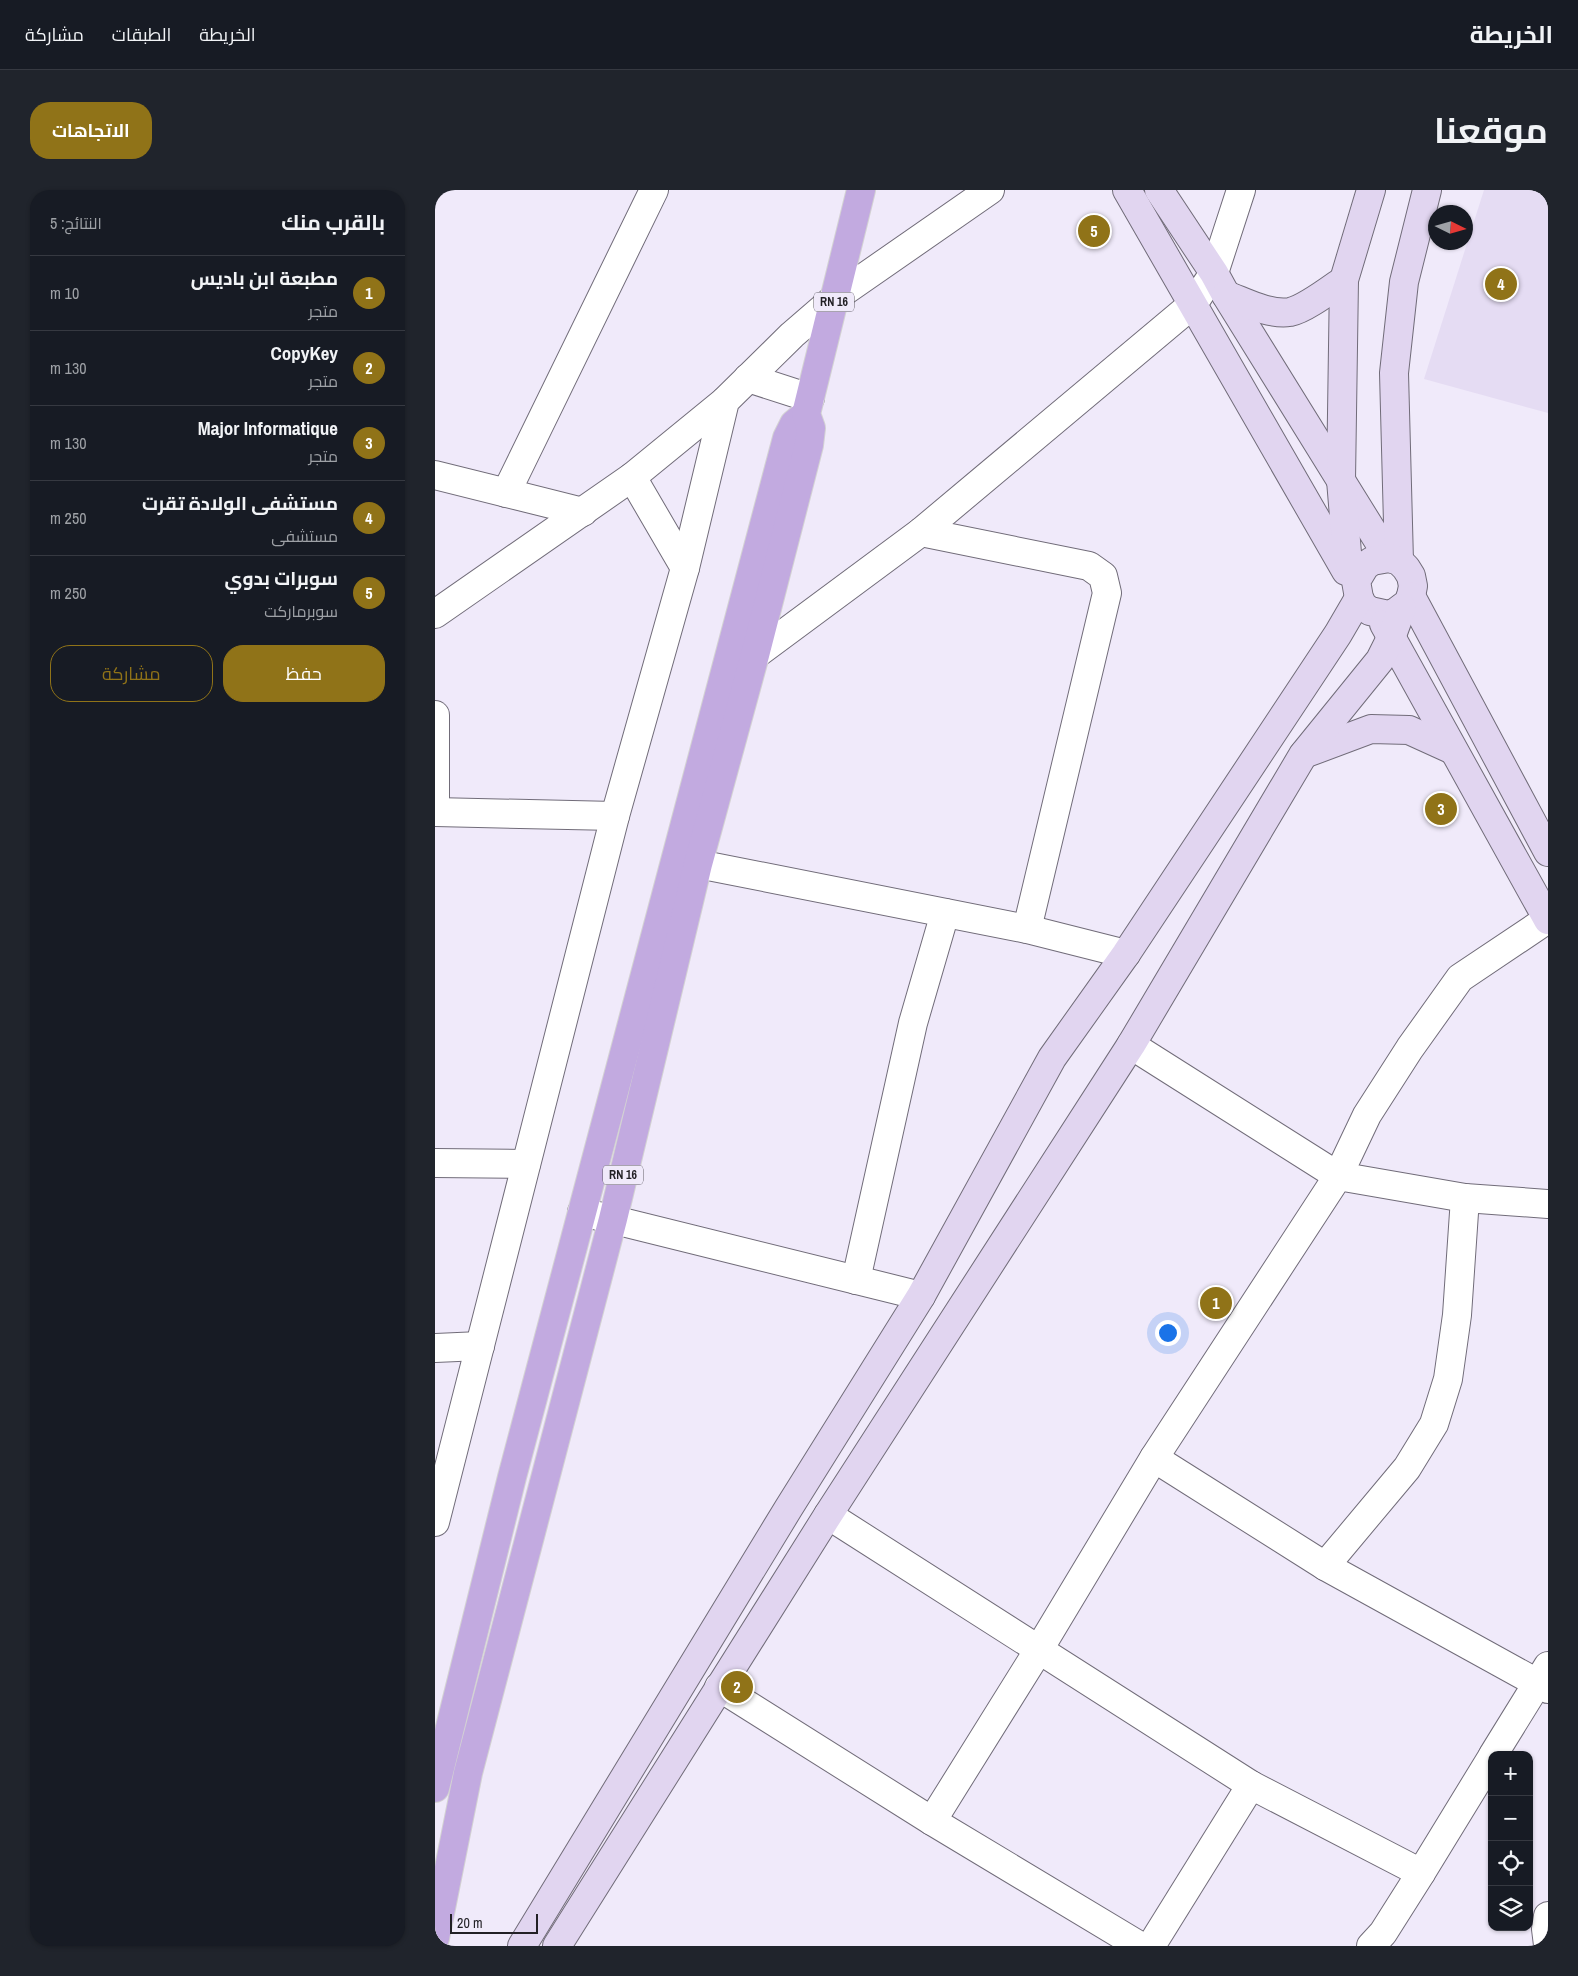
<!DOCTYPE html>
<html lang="ar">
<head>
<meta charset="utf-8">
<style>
  body { margin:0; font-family:"Archivo Narrow",Cairo,sans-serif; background:#20242c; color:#f1f3f6; direction:rtl }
  .controls { position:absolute; right:15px; bottom:15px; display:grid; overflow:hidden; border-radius:10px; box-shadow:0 1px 4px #0004 }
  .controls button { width:45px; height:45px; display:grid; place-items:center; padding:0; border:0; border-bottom:1px solid #363941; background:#171b24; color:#f1f3f6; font:25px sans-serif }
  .compass { position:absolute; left:993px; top:15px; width:45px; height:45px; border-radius:50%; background:#171b24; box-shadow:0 1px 4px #0004; rotate:95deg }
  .scale { position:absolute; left:15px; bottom:12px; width:88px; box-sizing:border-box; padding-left:5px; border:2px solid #222025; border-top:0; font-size:14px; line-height:18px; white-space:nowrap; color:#222025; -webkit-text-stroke:4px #f0eafa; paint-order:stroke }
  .you { position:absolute; left:732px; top:1142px; width:18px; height:18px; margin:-12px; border:4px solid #fff; border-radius:50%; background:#1a73e8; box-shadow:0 0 0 8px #1a73e833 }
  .badge { display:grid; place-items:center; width:32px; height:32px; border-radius:50%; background:#907318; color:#fff; font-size:16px; font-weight:700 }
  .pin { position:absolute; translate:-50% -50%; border:2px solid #fff; box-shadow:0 1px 5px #0006 }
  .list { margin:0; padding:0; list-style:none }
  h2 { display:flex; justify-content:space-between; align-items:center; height:65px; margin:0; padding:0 20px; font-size:21px }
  h2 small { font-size:16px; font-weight:400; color:#9ea1a6 }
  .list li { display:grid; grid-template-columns:32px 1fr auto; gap:15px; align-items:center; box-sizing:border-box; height:75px; padding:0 20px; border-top:1px solid #363941 }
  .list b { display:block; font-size:19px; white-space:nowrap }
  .list p { margin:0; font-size:16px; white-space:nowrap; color:#9ea1a6 }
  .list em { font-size:16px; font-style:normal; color:#9ea1a6 }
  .actions { display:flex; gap:10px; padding:15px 20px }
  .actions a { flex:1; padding:11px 0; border:1px solid #907318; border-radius:20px; text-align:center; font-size:18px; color:#907318 }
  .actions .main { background:#907318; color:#fff }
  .icon { flex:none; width:28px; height:28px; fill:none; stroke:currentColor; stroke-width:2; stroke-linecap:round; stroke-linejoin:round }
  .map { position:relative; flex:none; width:1113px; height:1756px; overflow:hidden; direction:ltr; border-radius:20px }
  header { display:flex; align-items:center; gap:30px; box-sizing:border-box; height:70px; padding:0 25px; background:#171b24; border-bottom:1px solid #363941 }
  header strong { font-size:24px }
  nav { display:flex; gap:28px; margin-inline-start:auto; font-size:18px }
  .intro { display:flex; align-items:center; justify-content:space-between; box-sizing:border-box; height:120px; padding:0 30px }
  h1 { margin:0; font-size:35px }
  .button { padding:12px 22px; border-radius:20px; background:#907318; color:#fff; font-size:18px; font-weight:700 }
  main { display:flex; gap:30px; padding:0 30px }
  aside { flex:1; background:#171b24; border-radius:20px; box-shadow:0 1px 4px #0004 }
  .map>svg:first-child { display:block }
</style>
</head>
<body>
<header>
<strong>الخريطة</strong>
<nav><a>الخريطة</a><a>الطبقات</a><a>مشاركة</a></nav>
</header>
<div class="intro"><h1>موقعنا</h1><a class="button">الاتجاهات</a></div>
<main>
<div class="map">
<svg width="1113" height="1756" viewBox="0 0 1113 1756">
  <rect width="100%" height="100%" fill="#f0eafa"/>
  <polygon fill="#e5dcf3" points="1049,0 1113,0 1113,223 989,189"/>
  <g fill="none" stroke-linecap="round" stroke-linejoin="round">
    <defs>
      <g id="minor">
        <polyline points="313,188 375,208"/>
        <polyline points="0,285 148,322"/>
        <polyline points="197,287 250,378"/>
        <polyline points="71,303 219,0"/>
        <polyline points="486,342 654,376 668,386 672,403 592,739"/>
        <polyline points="0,424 197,287 290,211"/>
        <polyline points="320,465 486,342 758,114 779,83 806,0"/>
        <polyline points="0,525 0,622"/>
        <polyline points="0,622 180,626"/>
        <polyline points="263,674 592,739 691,764"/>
        <polyline points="696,855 903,986 932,925 975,858 1025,788 1113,729"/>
        <polyline points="0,973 91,974"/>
        <polyline points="147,1022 486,1106"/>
        <polyline points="421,1090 478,833 510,723"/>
        <polyline points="0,1158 45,1156"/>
        <polyline points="719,1268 890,1376 1113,1499"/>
        <polyline points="393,1325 816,1595 986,1683 948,1743 936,1756"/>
        <polyline points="0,1332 180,626 250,378 290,211 357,145 401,107 555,0"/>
        <polyline points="890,1376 972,1278 999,1234 1013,1189 1022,1125 1030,1008"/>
        <polyline points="284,1497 497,1631 705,1756"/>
        <polyline points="1058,1565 1113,1476"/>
        <polyline points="497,1631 603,1461 719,1268 903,986 1030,1008 1113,1014"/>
        <polyline points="986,1683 1057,1567"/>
        <polyline points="1113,1726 1111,1739 1113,1755"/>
        <polyline points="716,1756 816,1595"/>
      </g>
      <g id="secondary">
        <polyline points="692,0 911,381"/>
        <polyline points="724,0 779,83 791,105 954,368"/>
        <path d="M791,105C810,112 833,125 855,122C870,119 896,99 909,90"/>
        <polyline points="964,371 959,183 969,92 992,0"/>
        <polyline points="921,391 930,376 937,371 954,368 964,371 971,378 976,386 978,396 976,406 973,413 961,422 953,425 935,421 928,416 924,408 921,391 912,363 906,290 909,90 936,0"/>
        <polyline points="976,406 1113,662"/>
        <polyline points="949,434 1113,730"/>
        <polyline points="869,564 936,539 974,540 1018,560"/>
        <polyline points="87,1756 353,1319 486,1106 617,868 691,764 903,444 924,408"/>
        <polyline points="122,1756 393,1325 696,855 868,565 945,470 956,448 967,418"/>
      </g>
      <g id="primary">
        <polyline points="0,1598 77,1287 352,248 359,234 371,224"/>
        <polyline points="0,1748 33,1583 178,1029 263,674 320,465 374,255 376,238 371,224 426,0"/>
      </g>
    </defs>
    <use href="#minor" stroke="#716c79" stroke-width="30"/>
    <use href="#secondary" stroke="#716c79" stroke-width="30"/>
    <use href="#primary" stroke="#d3d2d3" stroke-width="30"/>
    <use href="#minor" stroke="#fff" stroke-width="28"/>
    <use href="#secondary" stroke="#e1d5f0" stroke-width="28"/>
    <use href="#primary" stroke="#c2aae0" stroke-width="28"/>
  </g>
  <g text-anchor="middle" stroke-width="4" stroke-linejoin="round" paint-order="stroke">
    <g fill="#f0eafa" stroke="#605d65" stroke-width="1">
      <rect x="379" y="102.5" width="40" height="19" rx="4"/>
      <rect x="168" y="975.5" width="40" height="19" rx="4"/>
    </g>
    <g font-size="12" font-weight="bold" fill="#222025">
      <text x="399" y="116">RN 16</text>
      <text x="188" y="989">RN 16</text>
    </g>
  </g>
</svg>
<div class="controls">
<button>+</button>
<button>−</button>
<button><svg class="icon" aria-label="locate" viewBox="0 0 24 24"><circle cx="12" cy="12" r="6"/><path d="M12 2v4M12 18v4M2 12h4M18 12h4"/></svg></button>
<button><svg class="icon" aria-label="layers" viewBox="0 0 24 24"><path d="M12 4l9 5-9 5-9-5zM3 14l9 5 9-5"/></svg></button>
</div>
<svg class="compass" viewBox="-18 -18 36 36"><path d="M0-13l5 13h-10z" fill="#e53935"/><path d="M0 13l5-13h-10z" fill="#9ea1a6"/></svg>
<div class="scale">20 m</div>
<div class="you"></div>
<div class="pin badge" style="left:781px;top:1113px">1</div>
<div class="pin badge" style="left:302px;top:1497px">2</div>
<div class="pin badge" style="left:1006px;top:619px">3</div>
<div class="pin badge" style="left:1066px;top:94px">4</div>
<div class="pin badge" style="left:659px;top:41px">5</div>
</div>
<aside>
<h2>بالقرب منك<small>النتائج: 5</small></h2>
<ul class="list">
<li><span class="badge">1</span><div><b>مطبعة ابن باديس</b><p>متجر</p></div><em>10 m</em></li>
<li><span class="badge">2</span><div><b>CopyKey</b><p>متجر</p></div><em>130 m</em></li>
<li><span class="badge">3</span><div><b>Major Informatique</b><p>متجر</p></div><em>130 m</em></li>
<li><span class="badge">4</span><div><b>مستشفى الولادة تقرت</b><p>مستشفى</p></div><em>250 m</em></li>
<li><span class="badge">5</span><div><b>سوبرات بدوي</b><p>سوبرماركت</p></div><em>250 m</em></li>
</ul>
<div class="actions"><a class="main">حفظ</a><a>مشاركة</a></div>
</aside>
</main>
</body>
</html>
